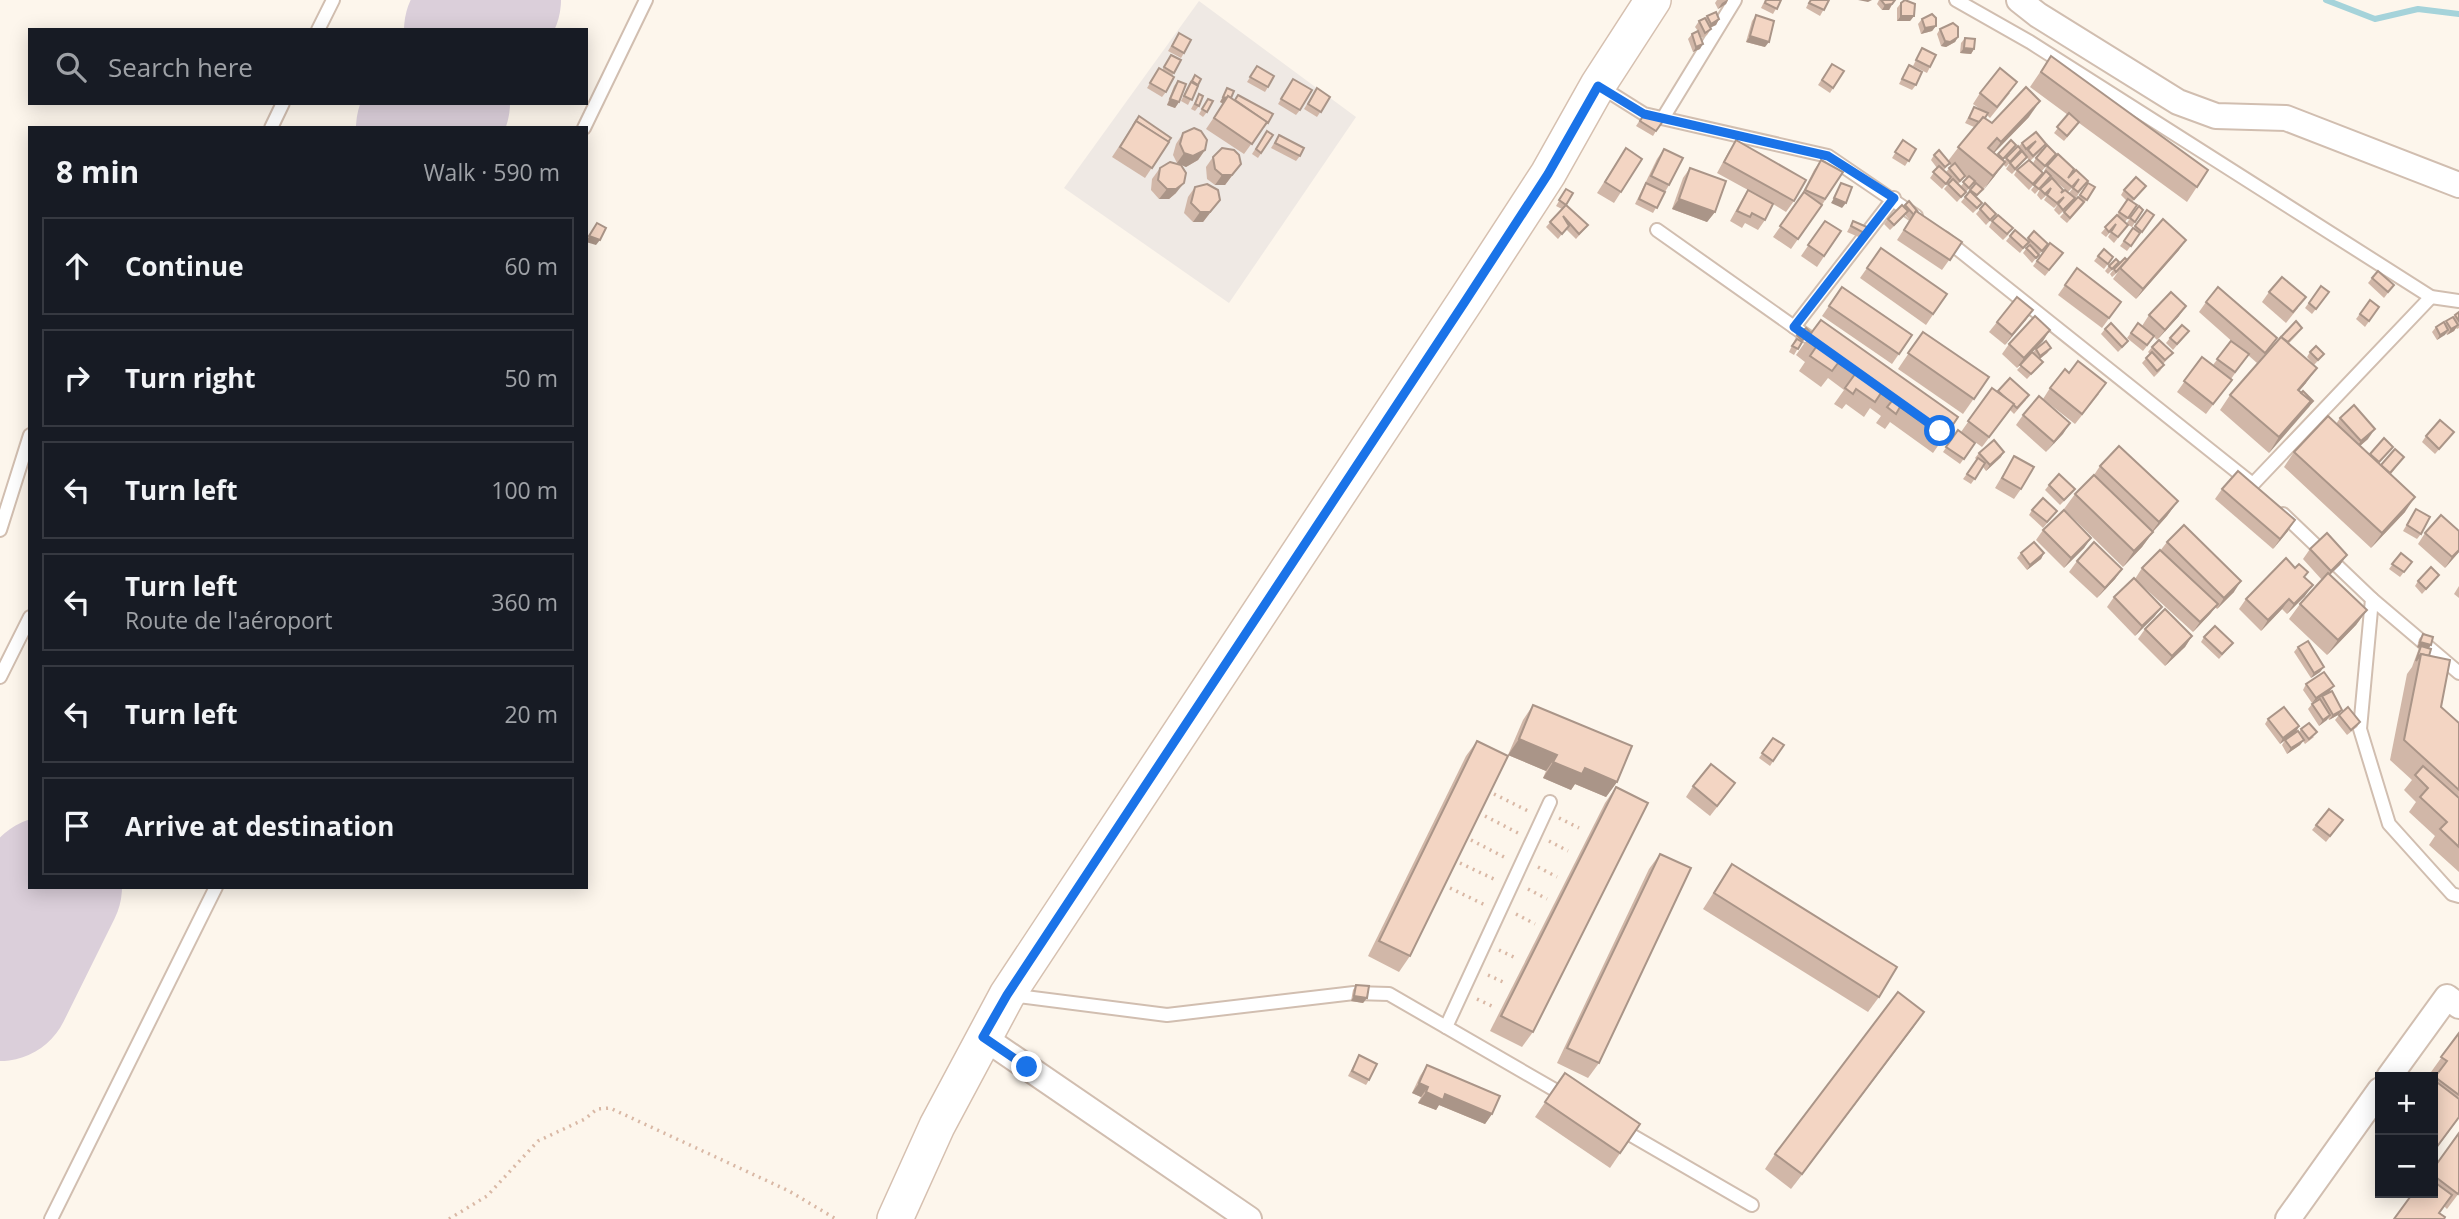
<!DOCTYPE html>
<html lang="en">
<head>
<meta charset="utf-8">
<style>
  body { margin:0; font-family:"Open Sans",sans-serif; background:#20242c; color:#f1f3f6 }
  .controls { position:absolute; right:21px; bottom:21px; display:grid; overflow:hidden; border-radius:0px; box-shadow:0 4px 18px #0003 }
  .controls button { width:63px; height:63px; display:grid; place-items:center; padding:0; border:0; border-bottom:2px solid #363941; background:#171b24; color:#f1f3f6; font:35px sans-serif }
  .stop { position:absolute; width:21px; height:21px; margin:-16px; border:5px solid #1a73e8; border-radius:50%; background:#fff }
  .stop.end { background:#1a73e8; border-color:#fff; box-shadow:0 2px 7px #0008 }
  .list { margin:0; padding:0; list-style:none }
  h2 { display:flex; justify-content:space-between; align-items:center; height:91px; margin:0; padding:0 28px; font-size:30px }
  h2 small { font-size:23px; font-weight:400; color:#9ea1a6 }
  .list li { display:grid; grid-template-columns:46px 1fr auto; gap:21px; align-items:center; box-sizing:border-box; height:98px; margin:0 14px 14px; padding:0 14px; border:2px solid #363941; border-radius:0px }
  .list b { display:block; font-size:26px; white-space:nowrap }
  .list p { margin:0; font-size:23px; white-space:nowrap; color:#9ea1a6 }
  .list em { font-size:23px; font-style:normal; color:#9ea1a6 }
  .icon { flex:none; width:38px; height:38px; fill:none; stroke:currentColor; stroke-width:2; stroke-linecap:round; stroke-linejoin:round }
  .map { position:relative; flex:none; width:2459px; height:1219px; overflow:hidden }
  .search { position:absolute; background:#171b24; box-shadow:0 4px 18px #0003; left:28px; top:28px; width:560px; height:77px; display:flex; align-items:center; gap:18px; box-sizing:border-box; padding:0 24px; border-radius:0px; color:#9ea1a6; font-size:26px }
  .panel { position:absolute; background:#171b24; box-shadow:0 4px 18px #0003; left:28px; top:126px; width:560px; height:763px; border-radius:0px }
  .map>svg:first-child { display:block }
</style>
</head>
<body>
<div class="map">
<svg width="2459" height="1219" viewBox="0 0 2459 1219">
  <rect width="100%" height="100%" fill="#fdf6ec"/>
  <polygon fill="#efe9e4" points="1199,1 1356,117 1229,303 1064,188"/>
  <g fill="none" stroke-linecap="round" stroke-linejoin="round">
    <polyline stroke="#a5d3da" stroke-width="6" points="2326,0 2375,19 2418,9 2459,14"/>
    <g stroke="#dbcfda" stroke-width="142">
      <polyline points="475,30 490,0"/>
      <polyline points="427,128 439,103"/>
      <polyline points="0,990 51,887"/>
    </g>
    <defs>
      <g id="lane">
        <polyline points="1956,0 2030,42 2431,297 2459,301"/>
        <polyline points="318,30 333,0"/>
        <polyline points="1601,87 1644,114 1828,156 1916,216"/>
        <polyline points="1663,118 1735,0"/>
        <polyline points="271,128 283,103"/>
        <polyline points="584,128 646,0"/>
        <polyline points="1657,230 1814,341"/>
        <polyline points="1944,238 2250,482"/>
        <polyline points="1794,327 1894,198"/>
        <polyline points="2253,484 2431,297"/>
        <polyline points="2283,514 2372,599 2360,729 2389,824 2452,894 2459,896"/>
        <polyline points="0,530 30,435"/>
        <polyline points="2372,599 2459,673"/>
        <polyline points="0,677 30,617"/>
        <polyline points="1010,995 1167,1015 1354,993 1389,994 1567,1097"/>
        <polyline points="1446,1027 1550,802"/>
        <polyline points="1619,1128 1752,1205"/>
        <polyline points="51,1219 216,887"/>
      </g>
      <g id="street">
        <polyline points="2019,0 2038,15 2178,102 2216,116 2286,118 2459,185"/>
        <polyline points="983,1037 1249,1219"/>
        <polyline points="2389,1077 2447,997 2459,1006"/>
        <polyline points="2288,1219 2380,1090"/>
      </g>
      <polyline id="secondary" points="895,1219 937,1126 1007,995 1466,300 1548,174 1598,85 1653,0"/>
    </defs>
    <use href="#lane" stroke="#d1beb0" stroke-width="16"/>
    <use href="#street" stroke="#d1beb0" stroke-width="28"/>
    <use href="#secondary" stroke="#d6c0b0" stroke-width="38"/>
    <g stroke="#d9b8a5" stroke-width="3.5" stroke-dasharray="2 5" stroke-linecap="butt">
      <polyline points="1494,794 1528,811"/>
      <polyline points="1485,816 1518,833"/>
      <polyline points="1559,818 1579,828"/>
      <polyline points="1471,840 1506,858"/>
      <polyline points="1549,841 1568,851"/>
      <polyline points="1460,863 1496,880"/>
      <polyline points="1538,867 1557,877"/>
      <polyline points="1450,888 1485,905"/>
      <polyline points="1528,889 1547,899"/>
      <polyline points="1516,914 1535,924"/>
      <polyline points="1499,950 1518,959"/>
      <polyline points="1488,975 1503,982"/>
      <polyline points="1477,999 1494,1007"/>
      <polyline points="449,1219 487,1196 538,1141 585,1119 597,1109 610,1108 789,1191 836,1219"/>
    </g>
    <use href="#lane" stroke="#fff" stroke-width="12"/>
    <use href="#street" stroke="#fff" stroke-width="24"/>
    <use href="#secondary" stroke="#fff" stroke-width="35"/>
  </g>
  <g fill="#d1b7a8" fill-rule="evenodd">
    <polygon points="1717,0 1728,0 1726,4 1718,9 1715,3"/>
    <polygon points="1765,0 1781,0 1773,14 1761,8"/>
    <polygon points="1810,0 1829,0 1820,16 1806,8"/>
    <polygon points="1879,0 1895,0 1889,10 1882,10 1877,4"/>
    <polygon points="1901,3 1914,16 1910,21 1897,21 1897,8"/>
    <polygon points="1756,15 1765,47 1746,42 1752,21"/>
    <polygon points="1707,16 1719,19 1716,25 1710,28 1711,29 1707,35 1702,38 1699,34 1700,49 1693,52 1688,39 1692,34 1698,31 1695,27 1699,21 1705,19"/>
    <polygon points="1922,19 1936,26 1932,31 1921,34 1918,24"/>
    <polygon points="1940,29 1958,37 1955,42 1946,47 1941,46 1937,34"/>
    <polygon points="1179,33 1184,53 1181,58 1168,51"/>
    <polygon points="1965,38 1974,49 1971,54 1960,53 1961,43"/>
    <polygon points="1922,48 1930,67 1927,73 1913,66"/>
    <polygon points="1171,55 1181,60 1172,76 1166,92 1162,97 1147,88 1159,68 1162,70"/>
    <polygon points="2051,56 2208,170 2187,202 2079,123 2064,141 2054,133 2068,115 2030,87"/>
    <polygon points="1832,64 1844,71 1830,93 1818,85"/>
    <polygon points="1909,65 1916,85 1912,90 1899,84"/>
    <polygon points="1257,66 1268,87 1265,92 1247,82"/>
    <polygon points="1195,75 1201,79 1188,105 1181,101 1187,88"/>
    <polygon points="1293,79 1300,110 1296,115 1278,104"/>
    <polygon points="1178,81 1179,102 1175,108 1167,105 1174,86"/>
    <polygon points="1227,88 1231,98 1234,100 1238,95 1268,123 1264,128 1263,128 1244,154 1206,129 1223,104 1220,102"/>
    <polygon points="1317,88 1330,97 1317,117 1304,109"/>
    <path d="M1980,93H2010L1990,118L1987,115L1985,118L1992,123L2029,117L1994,153L1997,155L2011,140L2016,145L2003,160L2004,161L2022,143L2043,149L2030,161L2033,163L2036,158L2056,154L2042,171L2039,178L2029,190L2014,175L2017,170L2029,160L2027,158L2012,174L2006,169L2010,163L2021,153L2020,151L2006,167L2003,164L1994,177L1976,197L1978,208L1973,213L1961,202L1975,185L1973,184L1957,202L1944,189L1951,181L1950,179L1942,189L1930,178L1937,168L1931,160L1934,155L1948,161L1974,127L1965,123L1974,107L1980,109L1973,104ZM1949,164L1951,166L1946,172L1944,170ZM1965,177L1967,179L1961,186L1958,184Z"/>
    <polygon points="1199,94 1199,106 1195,111 1191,109"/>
    <polygon points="1208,99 1207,112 1203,117 1199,114"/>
    <polygon points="1646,111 1656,131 1653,136 1636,126"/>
    <polygon points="1139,116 1169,142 1145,178 1112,157"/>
    <polygon points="1267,131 1273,135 1258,158 1252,154"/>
    <polygon points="1183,133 1205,150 1198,160 1186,167 1177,163 1173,155 1176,144"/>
    <polygon points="1279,135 1300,156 1296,161 1271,148"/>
    <polygon points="1736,140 1794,201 1786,212 1773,204 1765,220 1758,230 1745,223 1742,228 1730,221 1741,201 1748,190 1717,173 1729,151"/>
    <polygon points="1903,140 1916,149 1905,166 1892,158"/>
    <polygon points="1626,148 1621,192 1614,203 1597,193"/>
    <polygon points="1664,149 1669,185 1653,213 1635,204 1657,159"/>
    <polygon points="1213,157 1233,174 1225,185 1215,185 1207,179 1206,167"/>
    <polygon points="1821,160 1843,172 1822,205 1791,249 1773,237 1799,200 1814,170"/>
    <path d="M2047,166L2068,178L2088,181L2072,203L2059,215L2054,210L2058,204L2054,208L2044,200L2048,194L2041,200L2037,195L2040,189L2052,178L2050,177L2035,194L2031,190L2045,173L2044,171ZM2054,180L2068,192L2076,184L2069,193H2061Z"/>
    <polygon points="1160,168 1176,193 1169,199 1159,199 1151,190 1152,179"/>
    <polygon points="1690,168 1715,212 1707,222 1672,209 1683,178"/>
    <polygon points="2088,183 2095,187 2083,205 2067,223 2060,217 2078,197"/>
    <polygon points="2146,186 2132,202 2137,205 2125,222 2128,225 2114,243 2108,237 2113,229 2106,237 2101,233 2117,215 2127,201 2121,195 2124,190"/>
    <polygon points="1195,187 1220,200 1203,222 1193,222 1184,213 1188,197"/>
    <polygon points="1566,189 1566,205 1588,225 1576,239 1566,229 1558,239 1546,227 1562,209 1556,206"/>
    <polygon points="1909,201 1918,212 1962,242 1942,270 1897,240 1910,220 1905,215 1890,230 1884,224 1888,219"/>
    <polygon points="2139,206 2143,210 2132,227 2126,224"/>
    <polygon points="1980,209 1996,214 1986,225 1976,214"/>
    <polygon points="2147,210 2154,215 2127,251 2120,246"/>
    <polygon points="1825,221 1841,231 1817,267 1801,256"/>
    <polygon points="1853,221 1864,233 1861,238 1847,232"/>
    <polygon points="1992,221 2009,234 2003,240 1989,227"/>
    <polygon points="2015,230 2027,240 2034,231 2048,244 2032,263 2023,253 2028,246 2026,245 2020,253 2006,241"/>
    <polygon points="2050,243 2063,253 2045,276 2033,266"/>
    <polygon points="1881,248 1947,294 1926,325 1860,278"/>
    <polygon points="2179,250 2136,299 2113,279 2118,272 2112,277 2110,274 2114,269 2127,260"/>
    <polygon points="2098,256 2113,257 2104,269 2094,261"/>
    <polygon points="2119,262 2115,267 2108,274 2105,271 2109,266"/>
    <polygon points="2077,268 2121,302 2102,328 2058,295"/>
    <polygon points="2372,278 2394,285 2384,298 2368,283"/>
    <polygon points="2321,286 2329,292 2312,314 2305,308"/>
    <polygon points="1842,287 1912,335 1892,364 1822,316"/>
    <polygon points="2269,292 2298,308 2286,323 2262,302"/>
    <polygon points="2370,300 2379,307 2365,327 2356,319"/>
    <polygon points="2206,302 2270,348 2257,363 2248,355 2231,379 2224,390 2206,414 2177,392 2202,357 2213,365 2231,341 2235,344 2199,312"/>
    <polygon points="2033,310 2005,345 1989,332 1997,322"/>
    <polygon points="2459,312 2459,328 2457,329 2456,328 2454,331 2447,335 2446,333 2437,340 2432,332 2436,327 2445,323"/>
    <polygon points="2149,315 2179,316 2157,340 2154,337 2143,351 2127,338 2138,323 2142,326"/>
    <polygon points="1821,320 1958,417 1933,453 1890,422 1885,429 1876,423 1881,416 1870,408 1864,417 1846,404 1842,409 1834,404 1844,390 1828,378 1821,387 1799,371 1805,362 1796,355"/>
    <polygon points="2105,329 2124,346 2118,352 2101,334"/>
    <polygon points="2050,330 2043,341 2017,368 2002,354 2009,344"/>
    <polygon points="2189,331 2173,350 2166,343 2170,338"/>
    <polygon points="1923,332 1989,377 1963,414 1898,369"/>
    <polygon points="2299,333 2289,343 2306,383 2299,391 2313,401 2269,453 2220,410 2230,395"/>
    <polygon points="1797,335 1807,338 1801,343 1794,355 1789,352"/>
    <polygon points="2152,347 2173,353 2163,364 2164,365 2160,371 2154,377 2142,363 2150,354 2148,352"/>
    <polygon points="2051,348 2047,353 2040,359 2043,362 2027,379 2017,370 2036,349"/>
    <polygon points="2310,352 2324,354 2314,365 2307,357"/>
    <polygon points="2010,378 2026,400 2014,414 2010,410 1982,447 1961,432 1992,388 1998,392"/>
    <polygon points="2050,388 2099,394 2075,424 2043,399"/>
    <polygon points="2023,415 2070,423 2046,452 2016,425"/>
    <polygon points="2340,418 2368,439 2360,446 2369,454 2393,447 2379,463 2381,465 2404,457 2391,474 2405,512 2371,548 2284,467 2294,452 2336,424"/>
    <polygon points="1958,430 1975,443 1960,464 1943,452"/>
    <polygon points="2454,432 2435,454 2422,442 2426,436"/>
    <polygon points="1979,453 2001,457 1986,471 1983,467 1971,484 1963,479 1977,460 1975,458"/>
    <polygon points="2014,456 2021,489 2014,499 1995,488"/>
    <polygon points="2100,466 2178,501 2167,516 2153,532 2142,547 2123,567 2064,509 2075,494 2094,475"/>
    <polygon points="2049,485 2071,494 2060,505 2045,490"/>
    <polygon points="2222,489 2288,531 2273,549 2215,499"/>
    <polygon points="2416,509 2421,534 2417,539 2403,531"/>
    <polygon points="2032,510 2053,516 2043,528 2029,515"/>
    <polygon points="2043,530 2091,538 2084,548 2064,568 2036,540"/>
    <polygon points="2425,533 2459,552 2445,568 2418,544"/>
    <polygon points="2167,542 2234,592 2217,609 2215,607 2210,614 2193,632 2135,579 2142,568 2160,551"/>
    <polygon points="2310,549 2347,555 2340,565 2330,575 2367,610 2356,625 2327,655 2289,619 2300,604 2322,580 2303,559"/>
    <polygon points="2021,553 2044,553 2041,559 2027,570 2017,558"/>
    <polygon points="2401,553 2412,562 2400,577 2389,569"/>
    <polygon points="2077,561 2122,569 2115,579 2097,598 2069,572"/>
    <polygon points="2439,575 2422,594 2415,586 2418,581"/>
    <polygon points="2304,577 2305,596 2287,614 2282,609 2261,631 2239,609 2246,599"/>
    <polygon points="2459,586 2459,598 2454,594"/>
    <polygon points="2114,597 2162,607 2154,617 2135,636 2107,607"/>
    <polygon points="2145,629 2192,636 2185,647 2165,666 2138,639"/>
    <polygon points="2423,634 2428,648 2441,707 2459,723 2459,872 2429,845 2435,836 2409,812 2416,802 2404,790 2412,780 2390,760 2407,674 2412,667 2419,648 2417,647 2419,639"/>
    <polygon points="2204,637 2233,643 2219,659 2201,642"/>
    <polygon points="2298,647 2324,667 2320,672 2311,678 2294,652"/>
    <polygon points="2306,684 2330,691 2326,694 2342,710 2338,715 2329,720 2328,718 2319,726 2308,709 2312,704 2321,697 2312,703 2303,690"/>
    <polygon points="1533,705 1617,782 1606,797 1575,784 1571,790 1543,778 1546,771 1508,755 1523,720"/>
    <polygon points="2339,715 2360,722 2357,727 2347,735 2335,720"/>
    <polygon points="2268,719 2299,726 2296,732 2280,744 2265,724"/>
    <polygon points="2301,729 2314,737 2305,744 2303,741 2300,745 2287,754 2282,745 2285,740 2299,732"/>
    <polygon points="1773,738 1784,745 1770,766 1759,758"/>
    <polygon points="1477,741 1410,956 1399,972 1368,956 1466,756"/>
    <polygon points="1693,786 1728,793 1710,816 1686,797"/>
    <polygon points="1616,787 1533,1032 1522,1047 1490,1031 1605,803"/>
    <polygon points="2343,820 2326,842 2312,830 2316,825"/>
    <polygon points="1660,854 1599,1063 1588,1078 1557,1063 1649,869"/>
    <polygon points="1732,864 1879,997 1868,1012 1703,909"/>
    <polygon points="1356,985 1367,998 1363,1003 1351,1001 1353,990"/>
    <polygon points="1924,1012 1791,1189 1765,1169 1775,1154"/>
    <polygon points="2459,1033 2459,1118 2433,1153 2433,1081 2436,1076 2431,1072"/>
    <polygon points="1359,1055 1369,1080 1366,1085 1348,1076"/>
    <polygon points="1427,1065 1492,1114 1485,1124 1439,1105 1436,1110 1418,1103 1421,1097 1412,1093 1420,1076"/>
    <polygon points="1565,1073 1640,1124 1610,1168 1535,1117"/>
    <polygon points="2433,1169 2459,1193 2447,1209 2444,1206 2439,1213 2394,1219 2433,1193"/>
  </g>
  <g fill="#aa9588">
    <polygon points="1727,0 1728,0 1726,4 1718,9 1722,3"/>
    <polygon points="1858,0 1872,0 1868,2"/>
    <polygon points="1892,4 1889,10 1882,10 1885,5"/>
    <polygon points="1901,16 1914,16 1910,21 1897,21"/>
    <polygon points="1719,19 1716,25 1707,29 1711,24"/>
    <polygon points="1936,26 1932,31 1921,34 1925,28"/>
    <polygon points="1750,36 1769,42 1765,47 1746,42"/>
    <polygon points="1958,37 1955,42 1946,47 1941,46 1945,41"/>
    <polygon points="1703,44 1700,49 1693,52 1696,47"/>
    <polygon points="1964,48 1974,49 1971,54 1960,53"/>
    <polygon points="1223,97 1230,100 1227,105 1220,102"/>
    <polygon points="1170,99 1179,102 1175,108 1167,105"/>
    <polygon points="2040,101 2029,117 1990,157 2001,142"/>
    <polygon points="1205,150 1198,160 1186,167 1177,163 1184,153"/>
    <polygon points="2005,162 1994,177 1982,192 1993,176"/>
    <polygon points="1241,164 1225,185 1215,185 1222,175"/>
    <polygon points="1184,183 1176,193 1169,199 1159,199 1167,189"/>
    <polygon points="1834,198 1846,203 1842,208 1831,203"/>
    <polygon points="1679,199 1715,212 1707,222 1672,209"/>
    <polygon points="1220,200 1203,222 1193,222 1200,212"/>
    <polygon points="589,236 600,240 596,245 586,242"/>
    <polygon points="2186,240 2179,250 2136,299 2143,289"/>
    <polygon points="2186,306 2179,316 2157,340 2165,330"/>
    <polygon points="2033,310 2026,320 2005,345 2012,335"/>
    <polygon points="2458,325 2454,331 2447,335 2451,329"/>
    <polygon points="2050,330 2043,341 2017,368 2024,358"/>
    <polygon points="2448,330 2445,335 2437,340 2440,335"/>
    <polygon points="2051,348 2047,353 2037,361 2040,356"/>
    <polygon points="2317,368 2306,383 2287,405 2298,390"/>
    <polygon points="2311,401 2313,401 2309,407 2269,453 2279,437"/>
    <polygon points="2070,423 2063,434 2046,452 2054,442"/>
    <polygon points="2375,429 2368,439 2353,452 2361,441"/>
    <polygon points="2004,452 2001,457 1986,471 1990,465"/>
    <polygon points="2415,497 2405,512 2371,548 2382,533"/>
    <polygon points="2178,501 2167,516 2148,537 2159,522"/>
    <polygon points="2295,520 2288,531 2273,549 2280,539"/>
    <polygon points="2153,532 2142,547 2123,567 2134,551"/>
    <polygon points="2091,538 2084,548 2064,568 2071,558"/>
    <polygon points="2459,550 2459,552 2445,568 2452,557"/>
    <polygon points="2044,553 2041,559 2027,570 2030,565"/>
    <polygon points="2347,555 2340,565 2323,581 2331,571"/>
    <polygon points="2122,569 2115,579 2097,598 2105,588"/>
    <polygon points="2241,581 2234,592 2217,609 2224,598"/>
    <polygon points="2313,585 2305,596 2287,614 2294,604"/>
    <polygon points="2289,599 2282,609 2261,631 2268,620"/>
    <polygon points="2218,604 2210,614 2193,632 2200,622"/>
    <polygon points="2162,607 2154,617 2135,636 2142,626"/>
    <polygon points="2367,610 2356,625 2327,655 2338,640"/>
    <polygon points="2192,636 2185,647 2165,666 2172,656"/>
    <polygon points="2420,642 2431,645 2427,651 2421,646 2419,648 2417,647"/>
    <polygon points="2324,667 2320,672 2311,678 2314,673"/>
    <polygon points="2334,686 2330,691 2312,703 2316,698"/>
    <polygon points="2342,710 2338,715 2329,720 2333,715"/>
    <polygon points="2330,715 2327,720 2319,726 2323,720"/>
    <polygon points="2299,726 2296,732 2280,744 2283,738"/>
    <polygon points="1519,739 1557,755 1546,771 1508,755"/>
    <polygon points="2304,740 2300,745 2287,754 2291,748"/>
    <polygon points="1553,762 1585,768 1617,782 1606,797 1575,784 1571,790 1543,778"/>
    <polygon points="1354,996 1367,998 1363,1003 1351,1001"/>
    <polygon points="1924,1012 1913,1028 1791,1189 1802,1174"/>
    <polygon points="1419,1083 1428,1087 1421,1097 1412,1093"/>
    <polygon points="1426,1092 1445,1094 1492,1114 1485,1124 1439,1105 1436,1110 1418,1103"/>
  </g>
  <g fill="#f3d5c3" stroke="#aa9588" stroke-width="2">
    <polygon points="1766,0 1781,0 1777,9 1765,3"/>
    <polygon points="1811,0 1829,0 1824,10 1809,3"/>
    <polygon points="1881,0 1895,0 1892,4 1885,5"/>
    <polygon points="1905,0 1915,4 1914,16 1901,16 1901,3"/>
    <polygon points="1716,12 1719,19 1711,24 1707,16"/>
    <polygon points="1932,14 1936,18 1936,26 1925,28 1922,19"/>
    <polygon points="1756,15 1774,21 1769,42 1750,36"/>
    <polygon points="1705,18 1711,29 1705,33 1699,21"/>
    <polygon points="1953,23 1958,27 1958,37 1950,42 1945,41 1940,29"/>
    <polygon points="1698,31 1703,44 1696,47 1692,34"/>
    <polygon points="1179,33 1191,40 1184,53 1172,46"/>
    <polygon points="1965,38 1975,39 1974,49 1964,48"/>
    <polygon points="1922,48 1936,55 1930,67 1916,60"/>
    <polygon points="1171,55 1181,60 1174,73 1164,67"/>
    <polygon points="2051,56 2208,170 2197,187 2041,72"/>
    <polygon points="1832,64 1844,71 1833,88 1822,80"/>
    <polygon points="1909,65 1922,72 1916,85 1902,79"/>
    <polygon points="1257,66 1274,76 1268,87 1250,77"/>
    <polygon points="1159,68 1174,77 1166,92 1150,83"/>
    <polygon points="2000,68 2017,82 1997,107 1980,93"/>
    <polygon points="1195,75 1201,79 1198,85 1192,81"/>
    <polygon points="1293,79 1312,90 1300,110 1281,99"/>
    <polygon points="1178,81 1186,84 1179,102 1170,99"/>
    <polygon points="1191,82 1198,86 1192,100 1184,96"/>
    <polygon points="2026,87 2040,101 2001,142 1997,138 1988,148 2005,162 1993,176 1958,147 1983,117 1992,123"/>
    <polygon points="1227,88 1234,91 1231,98 1228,96 1227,98 1223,97"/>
    <polygon points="1317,88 1330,97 1321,112 1308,104"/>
    <polygon points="1199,94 1203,96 1199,106 1195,104"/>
    <polygon points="1238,95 1273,114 1268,123 1235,100"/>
    <polygon points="1228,96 1267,122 1252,144 1214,118"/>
    <polygon points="1208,99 1213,101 1207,112 1202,109"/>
    <polygon points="1974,107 1988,113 1985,118 1983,117 1979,122 1969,118"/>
    <polygon points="1646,111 1663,121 1656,131 1640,121"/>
    <polygon points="2069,113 2079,122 2067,136 2057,127"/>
    <polygon points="1139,116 1171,138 1168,142 1136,121 1133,126"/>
    <polygon points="1136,121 1169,142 1152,168 1120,147"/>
    <polygon points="1194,128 1201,131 1207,140 1205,150 1193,156 1184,153 1180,144 1183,133"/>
    <polygon points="1267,131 1273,135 1261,153 1256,149"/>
    <polygon points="2036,132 2046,144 2033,156 2028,150 2036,141 2026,149 2022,143"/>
    <polygon points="1279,135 1304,148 1300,156 1275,143"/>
    <polygon points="1736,140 1806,180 1794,201 1724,162"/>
    <polygon points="1903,140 1916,149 1909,161 1895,152"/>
    <polygon points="2011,140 2016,145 2003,159 1998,154"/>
    <polygon points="2047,145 2056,154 2045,166 2036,158"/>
    <polygon points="2018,146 2021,150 2010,162 2006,158"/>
    <polygon points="1222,148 1234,150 1239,155 1241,164 1232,175 1222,175 1215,169 1213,157"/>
    <polygon points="1626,148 1642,159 1621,192 1605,182"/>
    <polygon points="1664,149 1683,158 1669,185 1651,176"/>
    <polygon points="1939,150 1950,163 1945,167 1934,155"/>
    <polygon points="2022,151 2027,157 2015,169 2010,163"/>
    <polygon points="2058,154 2074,169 2068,178 2076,170 2088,181 2078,192 2073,188 2079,179 2072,187 2047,166"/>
    <polygon points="1821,160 1843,172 1825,199 1805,190"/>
    <polygon points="2029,160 2043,173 2033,184 2017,170"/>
    <polygon points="1170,162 1181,165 1186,173 1184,183 1176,189 1167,189 1158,180 1160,168"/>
    <polygon points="1955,163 1965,176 1960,181 1949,168"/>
    <polygon points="1939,166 1951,177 1946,184 1933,172"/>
    <polygon points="1690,168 1726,181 1715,212 1679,199"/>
    <polygon points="2046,171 2051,176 2039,189 2034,185"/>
    <polygon points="1969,176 1975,181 1969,188 1963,182"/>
    <polygon points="2136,177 2146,186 2134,199 2124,190"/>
    <polygon points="2052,178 2063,190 2061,193 2065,190 2075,198 2063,210 2058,204 2064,197 2057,203 2047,195 2051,188 2045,194 2040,189"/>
    <polygon points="1953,179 1966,192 1961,197 1948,184"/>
    <polygon points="1646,183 1665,192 1657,208 1639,199"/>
    <polygon points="1841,183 1852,187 1846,203 1834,198"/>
    <polygon points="1976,183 1983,189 1977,195 1970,190"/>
    <polygon points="2088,183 2095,187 2087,200 2080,195"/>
    <polygon points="1207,184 1218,190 1220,200 1210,212 1200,212 1191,203 1195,187"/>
    <polygon points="1566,189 1573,193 1566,205 1588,225 1579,234 1563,216 1569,226 1562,234 1550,222 1566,205 1559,200"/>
    <polygon points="1748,190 1773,204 1765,220 1752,213 1750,217 1737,211"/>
    <polygon points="1970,191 1982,203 1977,208 1965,197"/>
    <polygon points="1804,192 1822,205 1798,239 1780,226"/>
    <polygon points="2078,197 2084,202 2070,218 2064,212"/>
    <polygon points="2128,199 2137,205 2128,218 2119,212"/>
    <polygon points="1909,201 1918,212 1916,211 1914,215 1905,205"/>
    <polygon points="1985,203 1996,214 1990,220 1980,209"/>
    <polygon points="1902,205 1908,211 1894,225 1888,219"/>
    <polygon points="2139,206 2143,210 2135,222 2130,218"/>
    <polygon points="2147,210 2154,215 2142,232 2135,226"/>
    <polygon points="1916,211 1962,242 1950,260 1904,230"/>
    <polygon points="1998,215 2013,228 2007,234 1992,221"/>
    <polygon points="2117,215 2128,225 2118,237 2111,232 2116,224 2109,232 2105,227"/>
    <polygon points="2163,219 2186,240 2143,289 2120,268"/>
    <polygon points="1825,221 1841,231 1824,256 1808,245"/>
    <polygon points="1853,221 1867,227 1864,233 1851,226"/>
    <polygon points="597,223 606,228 600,240 589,236"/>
    <polygon points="2133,228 2140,233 2131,246 2124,241"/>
    <polygon points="2015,230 2029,242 2023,248 2010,236"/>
    <polygon points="2034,231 2048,244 2042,251 2028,238"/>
    <polygon points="2050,243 2063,253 2049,270 2037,261"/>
    <polygon points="2030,245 2039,255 2036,258 2026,248"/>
    <polygon points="1881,248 1947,294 1933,314 1867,268"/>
    <polygon points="2104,249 2113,257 2108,264 2098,256"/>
    <polygon points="2125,258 2127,260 2116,272 2114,269"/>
    <polygon points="2116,259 2119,262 2112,269 2109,266"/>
    <polygon points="2077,268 2121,302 2109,318 2065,285"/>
    <polygon points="2378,271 2394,285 2388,292 2372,278"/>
    <polygon points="2282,277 2306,297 2293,312 2269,292"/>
    <polygon points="2321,286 2329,292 2316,309 2309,303"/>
    <polygon points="1842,287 1912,335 1899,354 1829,306"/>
    <polygon points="2218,287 2277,338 2265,353 2206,302"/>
    <polygon points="2171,292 2186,306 2165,330 2149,315"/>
    <polygon points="2017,297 2033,310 2012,335 1997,322"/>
    <polygon points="2370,300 2379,307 2369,321 2360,314"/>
    <polygon points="2459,312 2459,321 2455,315"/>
    <polygon points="2035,316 2050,330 2024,358 2009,344"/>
    <polygon points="2453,317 2458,325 2451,329 2446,321"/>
    <polygon points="1821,320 1958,417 1944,438 1900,407 1896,414 1887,407 1892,401 1881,393 1875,402 1856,389 1853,394 1845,388 1855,374 1838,363 1832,371 1810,356 1816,347 1806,340"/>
    <polygon points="2296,321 2302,328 2288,342 2281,337"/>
    <polygon points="2444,322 2448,330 2440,335 2436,327"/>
    <polygon points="2111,323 2128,341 2122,347 2105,329"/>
    <polygon points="2138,323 2154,336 2147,345 2131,333"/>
    <polygon points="2182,325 2189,331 2177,344 2170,338"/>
    <polygon points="1806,328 1811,333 1802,340 1797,335"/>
    <polygon points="1923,332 1989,377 1974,399 1908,353"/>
    <polygon points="2281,337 2317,368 2298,390 2311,401 2279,437 2230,395"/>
    <polygon points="1797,339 1802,342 1798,349 1792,346"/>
    <polygon points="2159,340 2173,353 2165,360 2152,347"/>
    <polygon points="2046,341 2051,348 2040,356 2036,349"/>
    <polygon points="2231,341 2249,354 2235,372 2217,359"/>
    <polygon points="2316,346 2324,354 2318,360 2310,352"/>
    <polygon points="2032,352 2043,362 2031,374 2020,365"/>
    <polygon points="2152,352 2164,365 2157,371 2146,358"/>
    <polygon points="2202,357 2232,380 2213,404 2184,381"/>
    <polygon points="2078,361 2106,383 2082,414 2050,388 2065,369 2069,373"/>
    <polygon points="2010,378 2029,395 2017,408 1998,391"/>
    <polygon points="1992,388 2014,404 1989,437 1968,421"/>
    <polygon points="2303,391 2313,401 2307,407 2311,401 2301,393"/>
    <polygon points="2039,396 2070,423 2054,442 2023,415"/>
    <polygon points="2354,405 2375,429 2361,441 2340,418"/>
    <polygon points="2328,416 2415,497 2382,533 2294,452"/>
    <polygon points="2440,420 2454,432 2439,449 2426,436"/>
    <polygon points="1958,430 1975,443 1964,459 1946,447"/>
    <polygon points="2384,438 2393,447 2379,462 2370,454"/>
    <polygon points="1994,440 2004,452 1990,465 1979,453"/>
    <polygon points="2119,446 2178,501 2159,522 2100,466"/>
    <polygon points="2395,449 2404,457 2390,473 2381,465"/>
    <polygon points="2014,456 2034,467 2021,489 2002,478"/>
    <polygon points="1978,458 1985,463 1975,479 1967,474"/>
    <polygon points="2238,471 2295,520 2280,539 2222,489"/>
    <polygon points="2059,474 2075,489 2064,500 2049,485"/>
    <polygon points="2094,475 2153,532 2134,551 2075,494"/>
    <polygon points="2043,498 2057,511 2047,522 2032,510"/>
    <polygon points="2416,509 2430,517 2421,534 2407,525"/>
    <polygon points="2064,510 2091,538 2071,558 2043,530"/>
    <polygon points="2441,515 2459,531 2459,550 2452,557 2425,533"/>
    <polygon points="2184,525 2241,581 2224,598 2167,542"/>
    <polygon points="2327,533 2347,555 2331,571 2310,549"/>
    <polygon points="2034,542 2044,553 2030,565 2021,553"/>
    <polygon points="2094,542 2122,569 2105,588 2077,561"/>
    <polygon points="2160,550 2218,604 2200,622 2142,568"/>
    <polygon points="2401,553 2412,562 2404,572 2392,564"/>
    <polygon points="2286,558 2295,568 2299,564 2308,572 2304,577 2313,585 2294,604 2289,599 2268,620 2246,599"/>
    <polygon points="2431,567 2439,575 2426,589 2418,581"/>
    <polygon points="2328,573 2367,610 2338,640 2300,604"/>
    <polygon points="2134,578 2162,607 2142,626 2114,597"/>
    <polygon points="2165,609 2192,636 2172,656 2145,629"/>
    <polygon points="2215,626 2233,643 2222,654 2204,637"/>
    <polygon points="2423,634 2433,637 2431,645 2420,642"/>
    <polygon points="2308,641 2324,667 2314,673 2298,647"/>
    <polygon points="2421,646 2431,649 2429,656 2421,654 2416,661"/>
    <polygon points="2421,654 2450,660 2441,707 2459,723 2459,790 2404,740"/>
    <polygon points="2324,672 2334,686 2316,698 2306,684"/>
    <polygon points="2332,691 2342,710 2333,715 2322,696"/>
    <polygon points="2320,699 2330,715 2323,720 2312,704"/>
    <polygon points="1533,705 1632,746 1617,782 1585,768 1582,774 1553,762 1557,755 1519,739"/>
    <polygon points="2284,707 2299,726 2283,738 2268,719"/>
    <polygon points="2348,707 2360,722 2351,730 2339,715"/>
    <polygon points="2309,723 2317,732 2309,739 2301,729"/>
    <polygon points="2298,731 2304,740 2291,748 2285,740"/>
    <polygon points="1773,738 1784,745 1773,761 1762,753"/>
    <polygon points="1477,741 1508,756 1410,956 1379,941"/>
    <polygon points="1711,764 1735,783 1717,806 1693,786"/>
    <polygon points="2423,766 2459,798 2459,847 2440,829 2447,822 2420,797 2428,788 2415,775"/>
    <polygon points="1616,787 1648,803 1533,1032 1501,1016"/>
    <polygon points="2329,809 2343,820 2330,836 2316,825"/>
    <polygon points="1660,854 1691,868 1599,1063 1567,1048"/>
    <polygon points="1732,864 1897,967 1879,997 1714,893"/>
    <polygon points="1356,985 1369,986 1367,998 1354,996"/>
    <polygon points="1898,992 1924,1012 1802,1174 1775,1154"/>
    <polygon points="2459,1033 2459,1095 2435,1077 2447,1061 2441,1057"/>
    <polygon points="1359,1055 1377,1064 1369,1080 1352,1071"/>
    <polygon points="1427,1065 1500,1096 1492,1114 1445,1094 1443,1100 1426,1092 1428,1087 1419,1083"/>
    <polygon points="1565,1073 1640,1124 1620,1153 1545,1102"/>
    <polygon points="2434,1080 2459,1099 2459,1117 2433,1152 2433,1082"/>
    <polygon points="2459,1133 2459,1192 2458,1194 2433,1175 2433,1169"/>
    <polygon points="2433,1181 2452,1195 2439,1213 2445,1217 2444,1219 2394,1219 2413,1193 2433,1193"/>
  </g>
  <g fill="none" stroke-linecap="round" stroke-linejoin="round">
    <polyline stroke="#1a73e8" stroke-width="9" points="1027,1067 983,1037 1007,995 1466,300 1548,174 1598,86 1644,114 1828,156 1894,198 1794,327 1940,431"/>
  </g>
</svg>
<div class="controls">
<button>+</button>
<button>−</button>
</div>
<div class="stop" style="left:1940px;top:431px"></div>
<div class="stop end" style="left:1027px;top:1067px"></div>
<div class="search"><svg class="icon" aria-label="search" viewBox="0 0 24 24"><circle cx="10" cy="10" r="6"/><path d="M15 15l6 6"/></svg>Search here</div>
<section class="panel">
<h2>8 min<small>Walk · 590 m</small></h2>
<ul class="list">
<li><svg class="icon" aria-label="ahead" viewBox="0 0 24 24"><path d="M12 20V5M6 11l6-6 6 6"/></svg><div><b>Continue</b></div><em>60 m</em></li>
<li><svg class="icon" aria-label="right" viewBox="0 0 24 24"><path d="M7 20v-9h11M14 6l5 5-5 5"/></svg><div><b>Turn right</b></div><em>50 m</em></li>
<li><svg class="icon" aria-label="left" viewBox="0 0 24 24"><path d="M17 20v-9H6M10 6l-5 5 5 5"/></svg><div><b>Turn left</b></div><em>100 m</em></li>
<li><svg class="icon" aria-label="left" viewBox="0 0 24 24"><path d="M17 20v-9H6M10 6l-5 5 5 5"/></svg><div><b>Turn left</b><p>Route de l'aéroport</p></div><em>360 m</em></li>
<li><svg class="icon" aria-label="left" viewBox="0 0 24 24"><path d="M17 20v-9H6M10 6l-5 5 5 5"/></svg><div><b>Turn left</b></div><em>20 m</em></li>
<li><svg class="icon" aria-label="arrive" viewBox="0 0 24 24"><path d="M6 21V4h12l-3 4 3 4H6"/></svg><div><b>Arrive at destination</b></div></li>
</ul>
</section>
</div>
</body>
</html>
